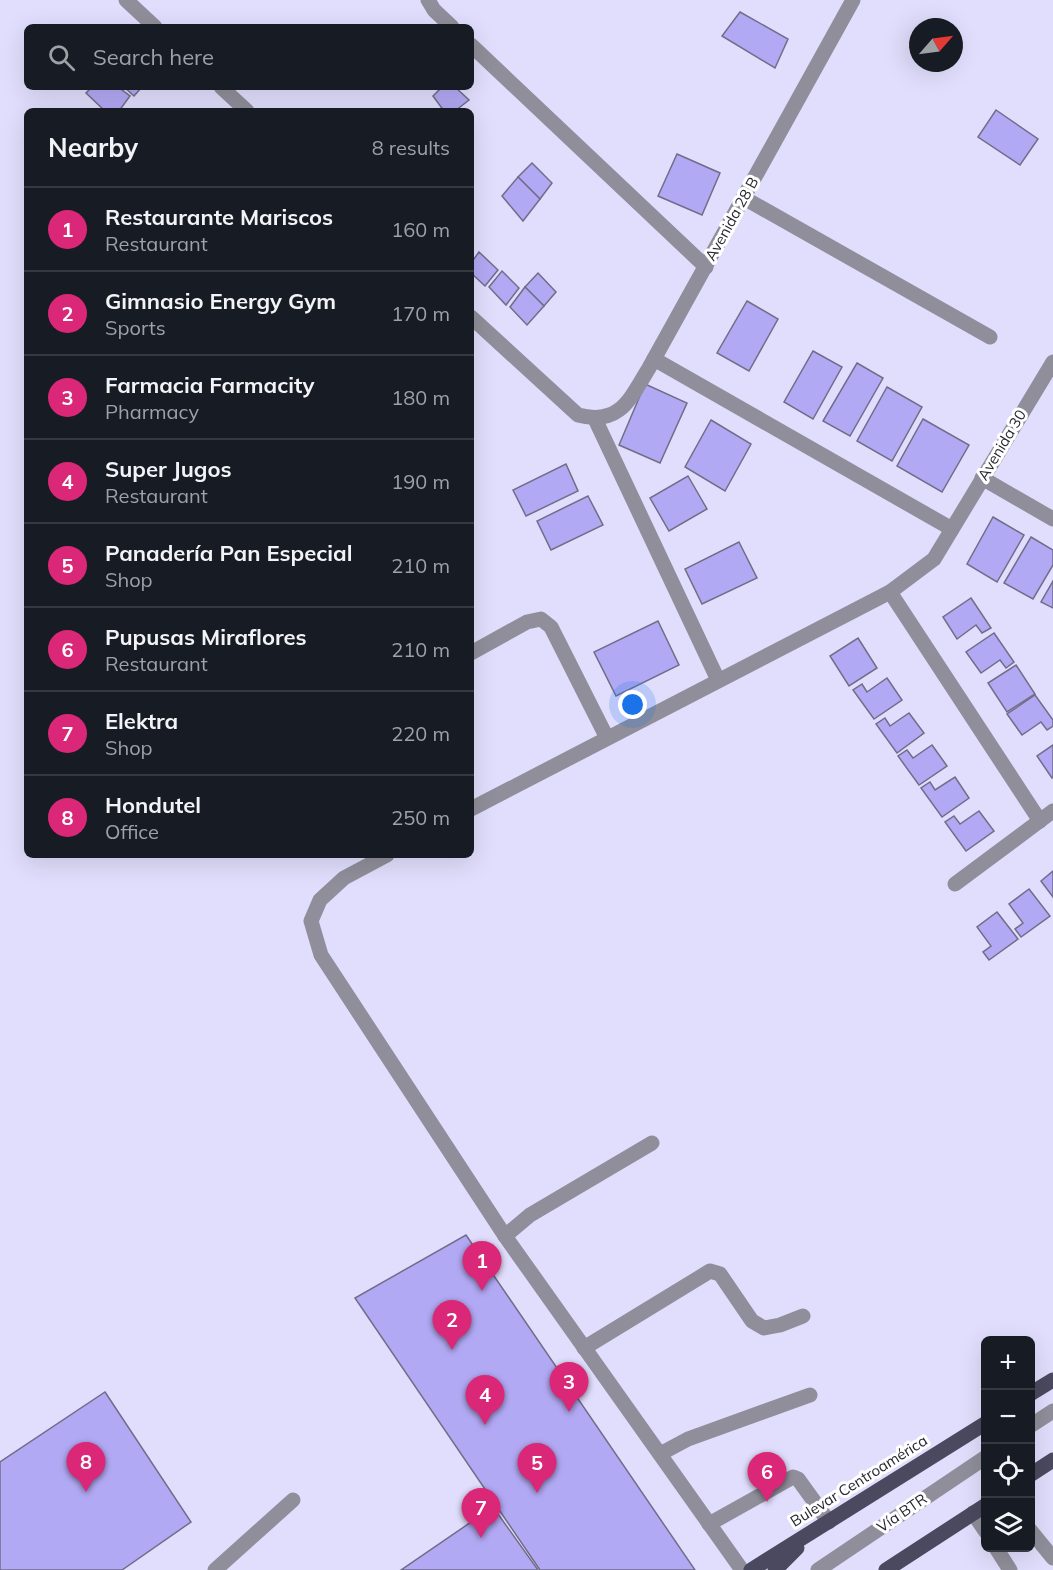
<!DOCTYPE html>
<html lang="en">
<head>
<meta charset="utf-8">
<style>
  body { margin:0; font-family:Mulish,sans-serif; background:#242831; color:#f1f3f6 }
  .controls { position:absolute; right:18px; bottom:18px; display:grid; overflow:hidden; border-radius:9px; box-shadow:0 6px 24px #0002 }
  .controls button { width:54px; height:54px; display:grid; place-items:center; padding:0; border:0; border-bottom:2px solid #363941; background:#171b24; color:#f1f3f6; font:30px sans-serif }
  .compass { position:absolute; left:909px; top:18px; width:54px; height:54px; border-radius:50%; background:#171b24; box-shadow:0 6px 24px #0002; rotate:62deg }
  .you { position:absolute; left:633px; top:705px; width:21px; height:21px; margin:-15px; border:4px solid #fff; border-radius:50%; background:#1a73e8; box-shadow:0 0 0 9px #1a73e833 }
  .badge { display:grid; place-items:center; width:39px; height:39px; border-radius:50%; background:#db2777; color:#fff; font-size:20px; font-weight:700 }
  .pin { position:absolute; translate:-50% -50px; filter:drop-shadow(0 2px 3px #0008) }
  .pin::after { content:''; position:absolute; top:32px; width:21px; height:18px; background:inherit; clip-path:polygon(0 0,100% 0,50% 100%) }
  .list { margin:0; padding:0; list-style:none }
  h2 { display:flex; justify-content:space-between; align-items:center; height:78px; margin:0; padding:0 24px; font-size:26px }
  h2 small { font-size:20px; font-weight:400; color:#9ea1a6 }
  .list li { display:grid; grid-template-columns:39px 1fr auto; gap:18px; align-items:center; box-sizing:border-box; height:84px; padding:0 24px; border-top:2px solid #363941 }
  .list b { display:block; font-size:22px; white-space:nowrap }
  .list p { margin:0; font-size:20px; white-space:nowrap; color:#9ea1a6 }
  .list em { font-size:20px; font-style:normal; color:#9ea1a6 }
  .icon { flex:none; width:33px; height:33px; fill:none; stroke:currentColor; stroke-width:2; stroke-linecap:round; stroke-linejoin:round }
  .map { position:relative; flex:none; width:1053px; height:1570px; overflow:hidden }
  .search { position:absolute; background:#171b24; box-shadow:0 6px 24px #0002; left:24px; top:24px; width:450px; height:66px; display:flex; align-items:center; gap:15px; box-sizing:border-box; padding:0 21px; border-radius:9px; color:#9ea1a6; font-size:22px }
  .panel { position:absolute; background:#171b24; box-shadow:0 6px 24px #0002; left:24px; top:108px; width:450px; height:750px; border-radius:9px }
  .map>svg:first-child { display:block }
</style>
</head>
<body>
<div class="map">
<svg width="1053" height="1570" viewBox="0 0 1053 1570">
  <rect width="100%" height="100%" fill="#e1defd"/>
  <g fill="#b2a9f4" stroke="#706d89" stroke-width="1.5">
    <polygon points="740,12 788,39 775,68 722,36"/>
    <polygon points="92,87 118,87 130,96 119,111 105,111 86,93"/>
    <polygon points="124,87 142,87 134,96"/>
    <polygon points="442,87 455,87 469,100 455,111 444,111 433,96"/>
    <polygon points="996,110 1038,139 1020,165 978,137"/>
    <polygon points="677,154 720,173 702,215 658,196"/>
    <polygon points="532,163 552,183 540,199 518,177"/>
    <polygon points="518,177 540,199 523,221 502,196"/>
    <polygon points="479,252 498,270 485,286 471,273 471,263"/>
    <polygon points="502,271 519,288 506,305 489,287"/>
    <polygon points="538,273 556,292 544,306 525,287"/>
    <polygon points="525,287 544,306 527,325 510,307"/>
    <polygon points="747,301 778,319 749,371 717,353"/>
    <polygon points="813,351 842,367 813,419 784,402"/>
    <polygon points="857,363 883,378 850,436 823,421"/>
    <polygon points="645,384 687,403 660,463 619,445"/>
    <polygon points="887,387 922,407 892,461 857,441"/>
    <polygon points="923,419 969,445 942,492 897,466"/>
    <polygon points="711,420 751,444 725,491 685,467"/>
    <polygon points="566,464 578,491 526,516 513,490"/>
    <polygon points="688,476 707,509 669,531 650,498"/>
    <polygon points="588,496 603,525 551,550 537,521"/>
    <polygon points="993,517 1024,535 997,582 967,564"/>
    <polygon points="1031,537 1053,550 1053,565 1033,599 1004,583"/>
    <polygon points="739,542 757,578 702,604 685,569"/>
    <polygon points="1053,581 1053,608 1041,602"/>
    <polygon points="971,598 991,628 982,633 976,625 957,639 943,617"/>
    <polygon points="658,621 679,665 616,696 594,652"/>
    <polygon points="994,633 1014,662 1006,668 1000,660 981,673 966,652"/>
    <polygon points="858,638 877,668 849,686 830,656"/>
    <polygon points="1016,665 1035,694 1007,712 988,683"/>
    <polygon points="887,678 902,700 874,719 853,690 862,684 867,692"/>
    <polygon points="1035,695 1053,720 1053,726 1047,730 1041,722 1022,735 1007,714"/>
    <polygon points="909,713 924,733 897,753 876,724 885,718 890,726"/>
    <polygon points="932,745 947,766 919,785 898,756 907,750 913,758"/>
    <polygon points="1053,745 1053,777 1052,778 1037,756"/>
    <polygon points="955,777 969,798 942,817 921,788 930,782 935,790"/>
    <polygon points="979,811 994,831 966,851 945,822 954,816 960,824"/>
    <polygon points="1053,871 1053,897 1041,881"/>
    <polygon points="1029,889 1050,916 1021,937 1015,929 1023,923 1009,904"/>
    <polygon points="997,912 1018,939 989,960 983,952 991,946 977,927"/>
    <polygon points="466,1235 695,1570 540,1570 355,1298"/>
    <polygon points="105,1392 191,1522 122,1570 0,1570 0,1462"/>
    <polygon points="493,1507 538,1570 401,1570"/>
  </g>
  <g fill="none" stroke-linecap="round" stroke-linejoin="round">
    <g stroke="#8f8e9a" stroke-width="15">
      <polyline points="505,1236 530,1215 652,1143"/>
      <polyline points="584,1348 710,1271 720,1274 752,1321 764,1328 780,1325 803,1316"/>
      <polyline points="1030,1426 1053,1411"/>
      <polyline points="660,1454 688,1439 810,1395"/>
      <polyline points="973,1513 986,1532"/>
      <polyline points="709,1524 793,1477 798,1479 829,1522"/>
      <polyline points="1030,1530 1053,1558"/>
      <polyline points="996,1548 1010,1570"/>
      <polyline points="215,1570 293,1500"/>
      <polyline points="818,1570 986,1457"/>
    </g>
    <g stroke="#8f8e9a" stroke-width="15">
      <polyline points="126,0 155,27"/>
      <polyline points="428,0 434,10 452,27"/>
      <polyline points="471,45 706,267"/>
      <polyline points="221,87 247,111"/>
      <polyline points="744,198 990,337"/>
      <path d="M471,317L578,415C620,426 630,399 649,368L853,0"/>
      <polyline points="654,359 952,529"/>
      <polyline points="595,419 718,680"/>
      <polyline points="982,478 1053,519"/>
      <polyline points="890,592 1040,821"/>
      <polyline points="471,653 527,622 541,619 551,627 607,738"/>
      <polyline points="471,809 890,592 934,559 1053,362"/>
      <polyline points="387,855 344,878 320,900 311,921 321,955 505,1236 742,1570"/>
      <polyline points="955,884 1053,811"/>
    </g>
    <g stroke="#4b495f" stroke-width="15">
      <polyline points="1030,1394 1053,1380"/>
      <polyline points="1030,1475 1053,1460"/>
      <polyline points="751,1570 986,1423"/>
      <polyline points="775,1570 797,1548"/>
      <polyline points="886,1570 986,1505"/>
    </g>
  </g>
  <g text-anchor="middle" stroke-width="6" stroke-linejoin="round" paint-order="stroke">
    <g font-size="15" fill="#282732" stroke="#fff">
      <text transform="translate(732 219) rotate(-61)" y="5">Avenida 28 B</text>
      <text transform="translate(1002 445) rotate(-59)" y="5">Avenida 30</text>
      <text transform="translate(859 1481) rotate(-32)" y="5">Bulevar Centroamérica</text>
      <text transform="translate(902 1513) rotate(-34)" y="5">Vía BTR</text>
    </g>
  </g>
</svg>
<div class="controls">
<button>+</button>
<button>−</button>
<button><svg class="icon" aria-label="locate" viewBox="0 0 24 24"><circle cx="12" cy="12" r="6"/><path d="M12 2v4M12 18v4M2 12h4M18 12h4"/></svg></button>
<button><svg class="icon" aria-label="layers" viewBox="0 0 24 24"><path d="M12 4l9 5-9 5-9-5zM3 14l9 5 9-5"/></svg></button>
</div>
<svg class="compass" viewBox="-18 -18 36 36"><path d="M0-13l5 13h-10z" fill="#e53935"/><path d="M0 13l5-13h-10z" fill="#9ea1a6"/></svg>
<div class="you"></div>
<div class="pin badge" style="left:482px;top:1291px">1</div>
<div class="pin badge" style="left:452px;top:1350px">2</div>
<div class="pin badge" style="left:569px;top:1412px">3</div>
<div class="pin badge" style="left:485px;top:1425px">4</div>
<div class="pin badge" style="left:537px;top:1493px">5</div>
<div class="pin badge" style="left:767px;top:1502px">6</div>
<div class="pin badge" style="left:481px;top:1538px">7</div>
<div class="pin badge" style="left:86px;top:1492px">8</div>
<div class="search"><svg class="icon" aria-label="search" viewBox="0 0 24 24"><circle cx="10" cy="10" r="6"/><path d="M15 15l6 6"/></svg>Search here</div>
<section class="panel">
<h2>Nearby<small>8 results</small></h2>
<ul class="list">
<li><span class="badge">1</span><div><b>Restaurante Mariscos</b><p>Restaurant</p></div><em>160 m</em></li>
<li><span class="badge">2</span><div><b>Gimnasio Energy Gym</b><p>Sports</p></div><em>170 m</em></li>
<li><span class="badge">3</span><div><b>Farmacia Farmacity</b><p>Pharmacy</p></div><em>180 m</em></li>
<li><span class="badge">4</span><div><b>Super Jugos</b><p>Restaurant</p></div><em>190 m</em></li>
<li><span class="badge">5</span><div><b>Panadería Pan Especial</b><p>Shop</p></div><em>210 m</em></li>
<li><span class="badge">6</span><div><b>Pupusas Miraflores</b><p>Restaurant</p></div><em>210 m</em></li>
<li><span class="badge">7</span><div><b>Elektra</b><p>Shop</p></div><em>220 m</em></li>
<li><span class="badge">8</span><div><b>Hondutel</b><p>Office</p></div><em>250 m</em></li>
</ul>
</section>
</div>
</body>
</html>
